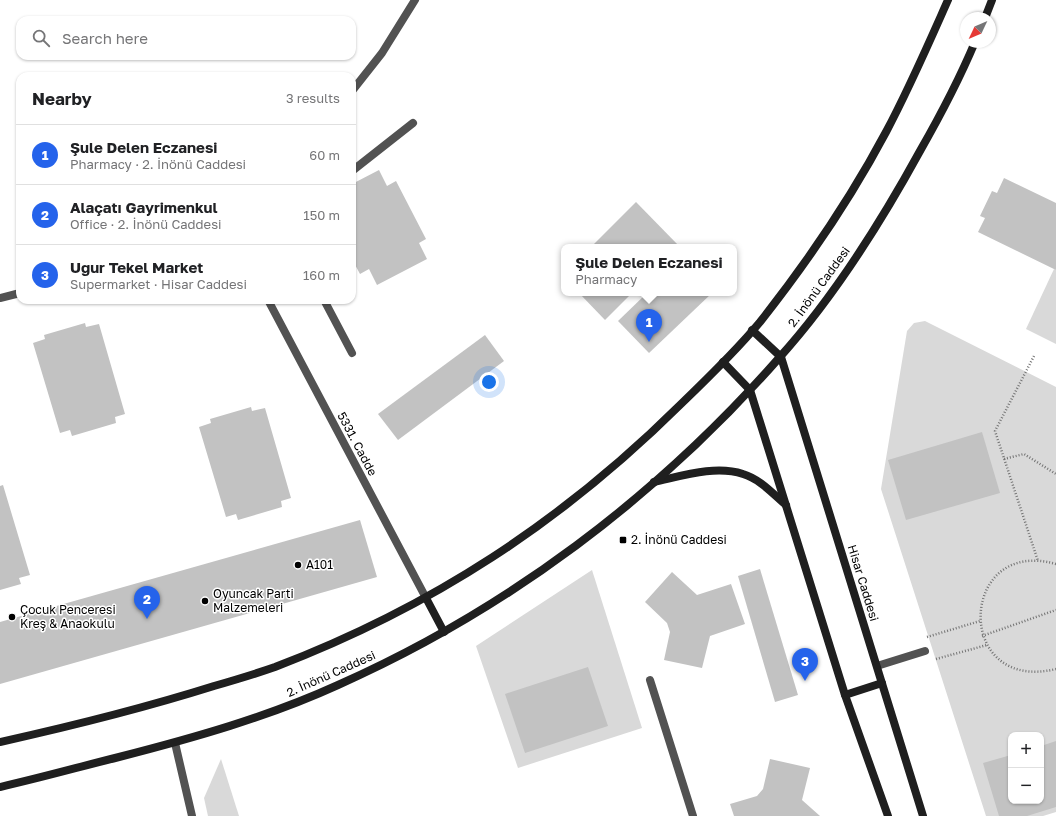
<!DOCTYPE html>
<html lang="en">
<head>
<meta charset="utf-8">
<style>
  body { margin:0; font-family:"Golos Text",sans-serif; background:#f6f6f6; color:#202124 }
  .controls { position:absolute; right:12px; bottom:12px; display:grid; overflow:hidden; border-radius:8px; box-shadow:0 1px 3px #0004 }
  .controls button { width:36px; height:36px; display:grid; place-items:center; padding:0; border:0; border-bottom:1px solid #e0e0e0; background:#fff; color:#202124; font:20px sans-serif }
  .compass { position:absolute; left:960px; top:12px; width:36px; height:36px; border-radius:50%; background:#fff; box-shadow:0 1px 3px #0004; rotate:226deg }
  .you { position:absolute; left:489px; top:382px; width:14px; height:14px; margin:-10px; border:3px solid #fff; border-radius:50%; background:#1a73e8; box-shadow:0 0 0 6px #1a73e833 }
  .badge { display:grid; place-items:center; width:26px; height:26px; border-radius:50%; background:#2563eb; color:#fff; font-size:13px; font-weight:700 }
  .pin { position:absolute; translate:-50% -33px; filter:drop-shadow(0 1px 2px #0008) }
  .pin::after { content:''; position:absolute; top:21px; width:14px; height:12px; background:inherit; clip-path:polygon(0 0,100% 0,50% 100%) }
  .popup { position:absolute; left:561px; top:244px; width:176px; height:52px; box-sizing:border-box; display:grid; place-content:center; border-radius:8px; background:#fff; filter:drop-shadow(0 1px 3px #0005); font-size:13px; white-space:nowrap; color:#757577 }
  .popup b { font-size:15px; color:#202124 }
  .popup::after { content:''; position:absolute; left:50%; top:100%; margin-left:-8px; border:8px solid transparent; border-top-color:#fff }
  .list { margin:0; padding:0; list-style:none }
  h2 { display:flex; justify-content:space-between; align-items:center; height:52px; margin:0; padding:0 16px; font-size:17px }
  h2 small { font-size:13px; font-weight:400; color:#757577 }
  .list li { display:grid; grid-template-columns:26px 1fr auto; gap:12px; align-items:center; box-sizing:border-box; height:60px; padding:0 16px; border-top:1px solid #e0e0e0 }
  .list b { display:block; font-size:15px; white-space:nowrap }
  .list p { margin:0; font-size:13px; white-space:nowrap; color:#757577 }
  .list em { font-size:13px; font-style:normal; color:#757577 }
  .icon { flex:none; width:22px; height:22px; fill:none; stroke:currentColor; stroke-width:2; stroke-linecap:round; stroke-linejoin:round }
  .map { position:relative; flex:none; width:1056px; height:816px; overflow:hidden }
  .search { position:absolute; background:#fff; box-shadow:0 1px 3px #0004; left:16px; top:16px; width:340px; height:44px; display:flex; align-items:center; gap:10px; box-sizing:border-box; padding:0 14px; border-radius:12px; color:#757577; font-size:15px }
  .panel { position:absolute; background:#fff; box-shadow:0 1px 3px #0004; left:16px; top:72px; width:340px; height:232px; border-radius:12px }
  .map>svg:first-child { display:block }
</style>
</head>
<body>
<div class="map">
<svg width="1056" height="816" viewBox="0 0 1056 816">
  <rect width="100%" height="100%" fill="#fff"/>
  <g fill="#d9d9d9" fill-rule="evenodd">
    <polygon points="1054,269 1056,270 1056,344 1026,329"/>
    <path d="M925,321L1056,387V812L1043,816H986L881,489L907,331L914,323ZM1011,735H1041V801H1011Z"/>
    <polygon points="592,570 642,728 518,768 476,646"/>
    <polygon points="221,759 239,816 208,816 204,798"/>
  </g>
  <g fill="#c2c2c2">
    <polygon points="379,170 387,186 396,181 426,239 419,243 427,259 377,285 369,269 360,274 352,259 352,184"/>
    <polygon points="1004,178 1056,203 1056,270 978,232 985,218 980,216 992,191 997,193"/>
    <polygon points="636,202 679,246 591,247"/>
    <polygon points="579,293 632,293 605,320"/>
    <polygon points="647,293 712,293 649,353 618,321"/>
    <polygon points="85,323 86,327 99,324 125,414 115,417 116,423 72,436 70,430 60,433 33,343 45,339 44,335"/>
    <polygon points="485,335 504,361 398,440 378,414"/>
    <polygon points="251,407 252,411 265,408 291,498 281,501 282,507 238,520 236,514 226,517 199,427 211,423 210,419"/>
    <polygon points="982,432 1000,493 906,520 888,460"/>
    <polygon points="3,485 30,575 19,578 21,584 0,590 0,486"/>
    <polygon points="360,520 377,577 0,684 0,622"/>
    <polygon points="760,569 798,695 775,702 738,576"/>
    <polygon points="672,572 697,595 731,584 745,624 710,636 702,668 664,660 670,632 667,623 645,602"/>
    <polygon points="588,667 608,726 525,753 505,694"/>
    <polygon points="1056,741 1056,807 1027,816 999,816 983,763 1011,755 1011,801 1041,801 1041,746"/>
    <polygon points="770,759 810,768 802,800 820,816 734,816 730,804 757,796 763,789"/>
  </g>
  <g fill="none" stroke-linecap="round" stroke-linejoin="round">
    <g stroke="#747474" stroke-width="2.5" stroke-dasharray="1 2" stroke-linecap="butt">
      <polyline points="1034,356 995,431 1038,561"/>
      <polyline points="1004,459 1024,454 1056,474"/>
      <path d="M1056,564C958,536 953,694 1056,669"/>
      <polyline points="982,636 1056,610"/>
      <polyline points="927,637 980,621"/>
      <polyline points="936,659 987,645"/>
    </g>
    <g stroke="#525252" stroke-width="8">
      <polyline points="352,171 413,123"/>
      <polyline points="324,300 352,353"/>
      <polyline points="877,666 925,651"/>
      <polyline points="650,680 693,816"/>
    </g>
    <g stroke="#525252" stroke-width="8">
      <polyline points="352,91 382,53 415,0"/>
      <polyline points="0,298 20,293"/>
      <polyline points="268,300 426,598"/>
      <polyline points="175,743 192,816"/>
    </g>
    <g stroke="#1f1f1f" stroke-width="8">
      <polyline points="985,18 992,0"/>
      <polyline points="752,330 781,357 923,816"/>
      <polyline points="723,362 750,390 845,695 888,816"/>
      <path d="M654,482C682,476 715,465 743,474C760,479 773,494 786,505"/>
      <polyline points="426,598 444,632"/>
      <polyline points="845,695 882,683"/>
      <path d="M0,742C72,726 144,708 214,686C235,680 255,674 275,667C432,607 562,522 681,404C708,378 736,351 760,322C805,265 852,196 886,132C909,89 928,45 948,0"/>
      <path d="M0,787C40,778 79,767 119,757C193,738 268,717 338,685C507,610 657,497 779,358C835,296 880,224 920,151C940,116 959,80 975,42"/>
    </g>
  </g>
  <g fill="#000" stroke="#fff" stroke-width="1.5">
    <rect x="619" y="536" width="8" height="8" rx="2"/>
    <circle cx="298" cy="565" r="4"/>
    <circle cx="205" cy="601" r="4"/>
    <circle cx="12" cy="617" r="4"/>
  </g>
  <g text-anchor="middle" stroke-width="3" stroke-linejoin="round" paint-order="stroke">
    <g font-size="12" fill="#000" stroke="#fff">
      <text transform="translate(819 287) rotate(-54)" y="4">2. İnönü Caddesi</text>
      <text transform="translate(357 444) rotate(62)" y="4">5331. Cadde</text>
      <text transform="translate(863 583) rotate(73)" y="4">Hisar Caddesi</text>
      <text transform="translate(331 674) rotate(-24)" y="4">2. İnönü Caddesi</text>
    </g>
    <g font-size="12" fill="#000" stroke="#fff" text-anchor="start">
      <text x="631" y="544">2. İnönü Caddesi</text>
      <text x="306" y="569">A101</text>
      <text x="213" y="598">Oyuncak Parti<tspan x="213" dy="14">Malzemeleri</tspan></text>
      <text x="20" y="614">Çocuk Penceresi<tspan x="20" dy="14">Kreş &amp; Anaokulu</tspan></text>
    </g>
  </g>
</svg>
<div class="controls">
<button>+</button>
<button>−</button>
</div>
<svg class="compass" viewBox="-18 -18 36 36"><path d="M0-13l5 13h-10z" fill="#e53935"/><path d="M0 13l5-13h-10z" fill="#757577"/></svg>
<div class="you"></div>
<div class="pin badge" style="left:649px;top:342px">1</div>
<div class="popup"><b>Şule Delen Eczanesi</b>Pharmacy</div>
<div class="pin badge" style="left:147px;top:619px">2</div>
<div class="pin badge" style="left:805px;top:681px">3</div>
<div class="search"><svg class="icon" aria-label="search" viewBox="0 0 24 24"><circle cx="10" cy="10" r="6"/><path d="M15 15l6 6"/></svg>Search here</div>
<section class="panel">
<h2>Nearby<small>3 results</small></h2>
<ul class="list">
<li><span class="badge">1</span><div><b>Şule Delen Eczanesi</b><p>Pharmacy · 2. İnönü Caddesi</p></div><em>60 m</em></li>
<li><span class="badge">2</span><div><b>Alaçatı Gayrimenkul</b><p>Office · 2. İnönü Caddesi</p></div><em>150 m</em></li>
<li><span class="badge">3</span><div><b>Uğur Tekel Market</b><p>Supermarket · Hisar Caddesi</p></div><em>160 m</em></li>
</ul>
</section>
</div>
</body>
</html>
